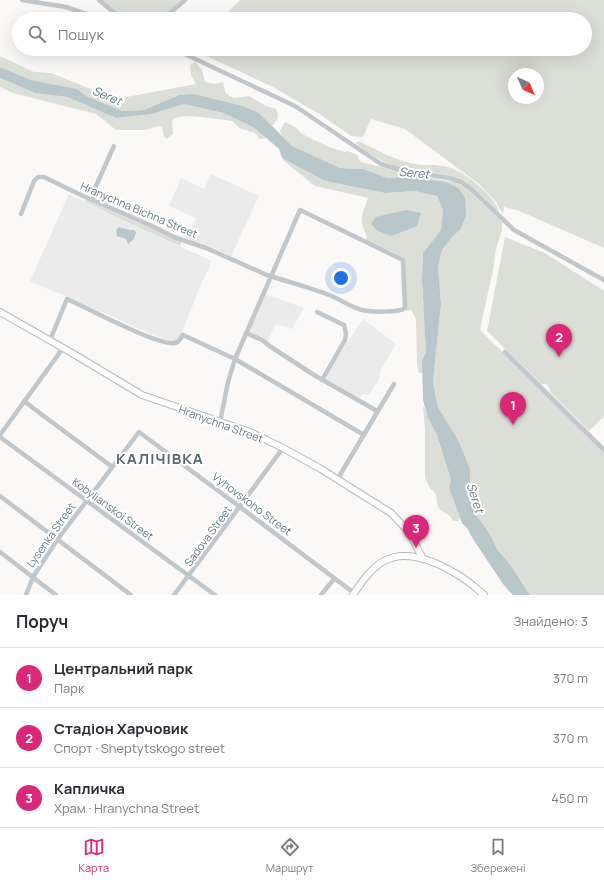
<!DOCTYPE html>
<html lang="uk">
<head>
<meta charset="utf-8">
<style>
  body { margin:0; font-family:Manrope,sans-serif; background:#f2f2f3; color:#2b2b33 }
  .compass { position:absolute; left:508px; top:68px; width:36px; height:36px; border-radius:50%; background:#fff; box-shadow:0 4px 16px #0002; rotate:136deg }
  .you { position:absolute; left:341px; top:278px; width:14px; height:14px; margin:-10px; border:3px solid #fff; border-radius:50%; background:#1a73e8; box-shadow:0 0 0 6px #1a73e833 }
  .badge { display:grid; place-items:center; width:26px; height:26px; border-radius:50%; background:#db2777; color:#fff; font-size:13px; font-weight:700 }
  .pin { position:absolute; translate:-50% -33px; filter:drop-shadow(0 1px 2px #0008) }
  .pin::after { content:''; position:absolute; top:21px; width:14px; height:12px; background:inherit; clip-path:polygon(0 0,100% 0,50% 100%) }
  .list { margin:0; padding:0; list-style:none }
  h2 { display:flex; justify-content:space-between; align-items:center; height:52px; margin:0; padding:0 16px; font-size:17px }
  h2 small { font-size:13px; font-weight:400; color:#7c7c81 }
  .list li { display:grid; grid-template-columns:26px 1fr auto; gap:12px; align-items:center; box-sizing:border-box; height:60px; padding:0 16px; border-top:1px solid #e1e1e2 }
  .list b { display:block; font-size:15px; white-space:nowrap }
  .list p { margin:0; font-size:13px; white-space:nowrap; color:#7c7c81 }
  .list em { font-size:13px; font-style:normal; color:#7c7c81 }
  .icon { flex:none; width:22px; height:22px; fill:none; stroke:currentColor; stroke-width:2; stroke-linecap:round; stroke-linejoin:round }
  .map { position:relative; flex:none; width:604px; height:595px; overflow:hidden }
  .search { position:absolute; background:#fff; box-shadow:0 4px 16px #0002; left:12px; right:12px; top:12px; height:44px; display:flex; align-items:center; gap:10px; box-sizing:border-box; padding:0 14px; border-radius:22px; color:#7c7c81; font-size:15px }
  .sheet { height:232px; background:#fff }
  nav { display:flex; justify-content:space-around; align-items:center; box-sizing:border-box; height:56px; border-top:1px solid #e1e1e2; background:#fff; font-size:11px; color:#7c7c81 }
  nav a { display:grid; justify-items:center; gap:2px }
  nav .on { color:#db2777 }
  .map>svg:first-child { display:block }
</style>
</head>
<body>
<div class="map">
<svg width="604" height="595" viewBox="0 0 604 595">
  <rect width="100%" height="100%" fill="#faf9f7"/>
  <g fill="#ebebeb">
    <polygon points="211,174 259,196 231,256 186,238 196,218 169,206 181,178 204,189"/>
    <polygon points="69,194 120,219 212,261 200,287 180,337 177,341 170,342 30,281"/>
    <polygon points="266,294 304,308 292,329 276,324 274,327 267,342 248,332"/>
    <polygon points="363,319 396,344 380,371 380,377 369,395 363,394 359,399 326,380 326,377 333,364"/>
  </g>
  <g fill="#dbdfd7" fill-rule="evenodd">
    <polygon points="102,0 185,0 162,19 125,19"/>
    <path d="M240,0H604V248L517,210L504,207L503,215L496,202L479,184L405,129L371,119L363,137L351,136L321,115L273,87L191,49H585V19H221ZM514,74H538V98H514Z"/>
    <path d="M0,56L34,72L51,73L103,94L121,98L196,84L191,75L190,65L195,62L202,70L205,82L214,84L223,82L225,92L230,96L234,98L249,96L266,106L276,109C280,116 277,121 272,126L259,113L179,95L144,110L122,111L86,96L77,89L31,80L0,67Z"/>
    <polygon points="0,78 35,93 67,97 116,118 152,114 184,104 223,113 253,127 266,138 260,139 255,133 239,128 232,121 202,117 185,116 175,118 172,121 173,134 167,139 164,137 162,127 159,126 145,130 116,130 96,114 13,93 0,87"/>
    <polygon points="285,122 295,127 302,134 329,147 345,152 348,151 357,155 361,162 405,173 454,182 465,187 502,222 502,230 496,249 493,270 480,329 482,332 604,452 604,595 530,595 511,566 497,549 491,536 478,517 467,492 470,483 458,440 438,407 433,383 441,304 438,266 442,250 453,236 460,230 439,181 404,177 387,178 364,169 340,168 292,146 282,136 280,131"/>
    <path d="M359,141C376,150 391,158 410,163C422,166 432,164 443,166C461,168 495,195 499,212H498C486,200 474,186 458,179C449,175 438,173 429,173C403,172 374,160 356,143Z"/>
    <path d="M282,158L325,181L385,193L415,191L437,196L443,210L441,230L423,253L422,280L426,352L422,360L423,372L419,373L417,365L416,319L411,310L406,311L405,258L366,240L367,236C358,218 362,216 368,198L315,186L284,161Z"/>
    <polygon points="87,200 182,241 180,246 120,219 84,201"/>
    <polygon points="505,237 545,253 604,291 604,416 589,431 551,393 549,387 546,384 541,384 487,331"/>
    <path d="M424,406L428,418L437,435L451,480L449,488L460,518L458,521H453L450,516C438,509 437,508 436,494L430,488L425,478V428L423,407Z"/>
  </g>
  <g fill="#b8c7c9">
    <polygon points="0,67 31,80 77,89 86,96 122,111 144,110 179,95 194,94 242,106 259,113 292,146 340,168 364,169 387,178 404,177 439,181 448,183 458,188 465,198 466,216 460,230 453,236 442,250 438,266 441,304 433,383 438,407 458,440 470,469 470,483 467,492 478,517 491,536 497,549 511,566 530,595 513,595 503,584 473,539 467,528 462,523 449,488 451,480 437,435 428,418 423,400 422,360 426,352 422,280 423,253 441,230 443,210 437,196 415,191 385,193 325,181 282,158 279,149 253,127 223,113 184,104 152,114 116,118 67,97 35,93 0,78"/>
    <polygon points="406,210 421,213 417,226 391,236 378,231 371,224 376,217"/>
    <polygon points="119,227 130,230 134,230 136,232 134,239 128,244 126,239 117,236 116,230"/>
  </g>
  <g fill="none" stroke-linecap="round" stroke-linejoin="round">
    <defs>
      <g id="secondary">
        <polyline points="0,312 72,353 142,395 250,432 283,448 321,469 391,513 409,532 423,559"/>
        <path d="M353,595C361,583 371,568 384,561C414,544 462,574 484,595"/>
      </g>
    </defs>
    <use href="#secondary" stroke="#b1babd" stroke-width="8"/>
    <g stroke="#c1c7ca" stroke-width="4.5">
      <polyline points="22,0 66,7 101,19"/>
      <polyline points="99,0 122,19"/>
      <polyline points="163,19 185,0"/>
      <polyline points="174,49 295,106 381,164 404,171 449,178 461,182 471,189 514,230 604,280"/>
      <polyline points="93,200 95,188 114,146"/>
      <path d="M21,214L34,181L38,177H44L83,196L150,225L174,237L206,248L267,275C288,282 309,287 329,295C340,299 350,307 362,310C370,312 399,313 405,308L403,260L300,210L235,359L228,382L220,422"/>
      <polyline points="317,312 344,325 346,334 345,340 322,380"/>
      <polyline points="246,333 262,340 271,347 314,375 377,411"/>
      <path d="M50,340L67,299C85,307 160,347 175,343C179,342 181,338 183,335L235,359L364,435"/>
      <polyline points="505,352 604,450"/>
      <polyline points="24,401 41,414 111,466"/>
      <polyline points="0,435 63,348"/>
      <polyline points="0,437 215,595"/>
      <polyline points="337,480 394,384"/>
      <polyline points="0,496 131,595"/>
      <polyline points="0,552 56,595"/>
      <polyline points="26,595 33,577 57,540 139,432 240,507 354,593"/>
      <polyline points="174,595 283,448"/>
      <polyline points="321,595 334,579"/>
    </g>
    <use href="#secondary" stroke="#fff" stroke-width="6"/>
  </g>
  <g text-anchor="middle" stroke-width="4" stroke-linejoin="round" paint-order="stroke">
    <g font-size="11" fill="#657a82" stroke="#fff">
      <text transform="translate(139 210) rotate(23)" y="4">Hranychna Bichna Street</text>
      <text transform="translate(221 424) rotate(20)" y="4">Hranychna Street</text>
      <text transform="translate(252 504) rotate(37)" y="4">Vyhovskoho Street</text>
      <text transform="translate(113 509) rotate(36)" y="4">Kobylianskoi Street</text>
      <text transform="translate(51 535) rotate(-55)" y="4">Lysenka Street</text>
      <text transform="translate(208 536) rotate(-54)" y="4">Sadova Street</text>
    </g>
    <g font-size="12" font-style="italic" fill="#60797c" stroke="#fff">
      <text transform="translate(107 96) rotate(23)" y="4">Seret</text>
      <text transform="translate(414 173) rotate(5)" y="4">Seret</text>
      <text transform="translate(475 498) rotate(72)" y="4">Seret</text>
    </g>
    <g font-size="15" font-weight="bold" letter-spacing="1" fill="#57676d" stroke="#fff">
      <text x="160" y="464">КАЛІЧІВКА</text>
    </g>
  </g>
</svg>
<svg class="compass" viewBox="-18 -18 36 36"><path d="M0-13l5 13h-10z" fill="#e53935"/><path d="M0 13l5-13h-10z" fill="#7c7c81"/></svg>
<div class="you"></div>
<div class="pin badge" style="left:513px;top:425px">1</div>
<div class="pin badge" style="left:559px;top:357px">2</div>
<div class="pin badge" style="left:416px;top:548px">3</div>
<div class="search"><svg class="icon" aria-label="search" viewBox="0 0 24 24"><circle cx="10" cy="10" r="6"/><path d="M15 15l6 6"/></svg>Пошук</div>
</div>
<section class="sheet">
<h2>Поруч<small>Знайдено: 3</small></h2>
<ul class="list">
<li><span class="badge">1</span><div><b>Центральний парк</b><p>Парк</p></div><em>370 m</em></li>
<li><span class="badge">2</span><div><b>Стадіон Харчовик</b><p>Спорт · Sheptytskogo street</p></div><em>370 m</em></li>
<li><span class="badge">3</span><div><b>Капличка</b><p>Храм · Hranychna Street</p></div><em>450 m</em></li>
</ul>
</section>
<nav>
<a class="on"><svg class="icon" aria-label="map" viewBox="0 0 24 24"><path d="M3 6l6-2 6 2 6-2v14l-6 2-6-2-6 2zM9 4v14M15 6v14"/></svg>Карта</a>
<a><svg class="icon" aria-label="directions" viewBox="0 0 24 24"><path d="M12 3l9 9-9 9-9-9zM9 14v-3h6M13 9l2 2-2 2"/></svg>Маршрут</a>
<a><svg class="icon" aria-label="saved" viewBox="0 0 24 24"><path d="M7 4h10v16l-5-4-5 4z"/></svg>Збережені</a>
</nav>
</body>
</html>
